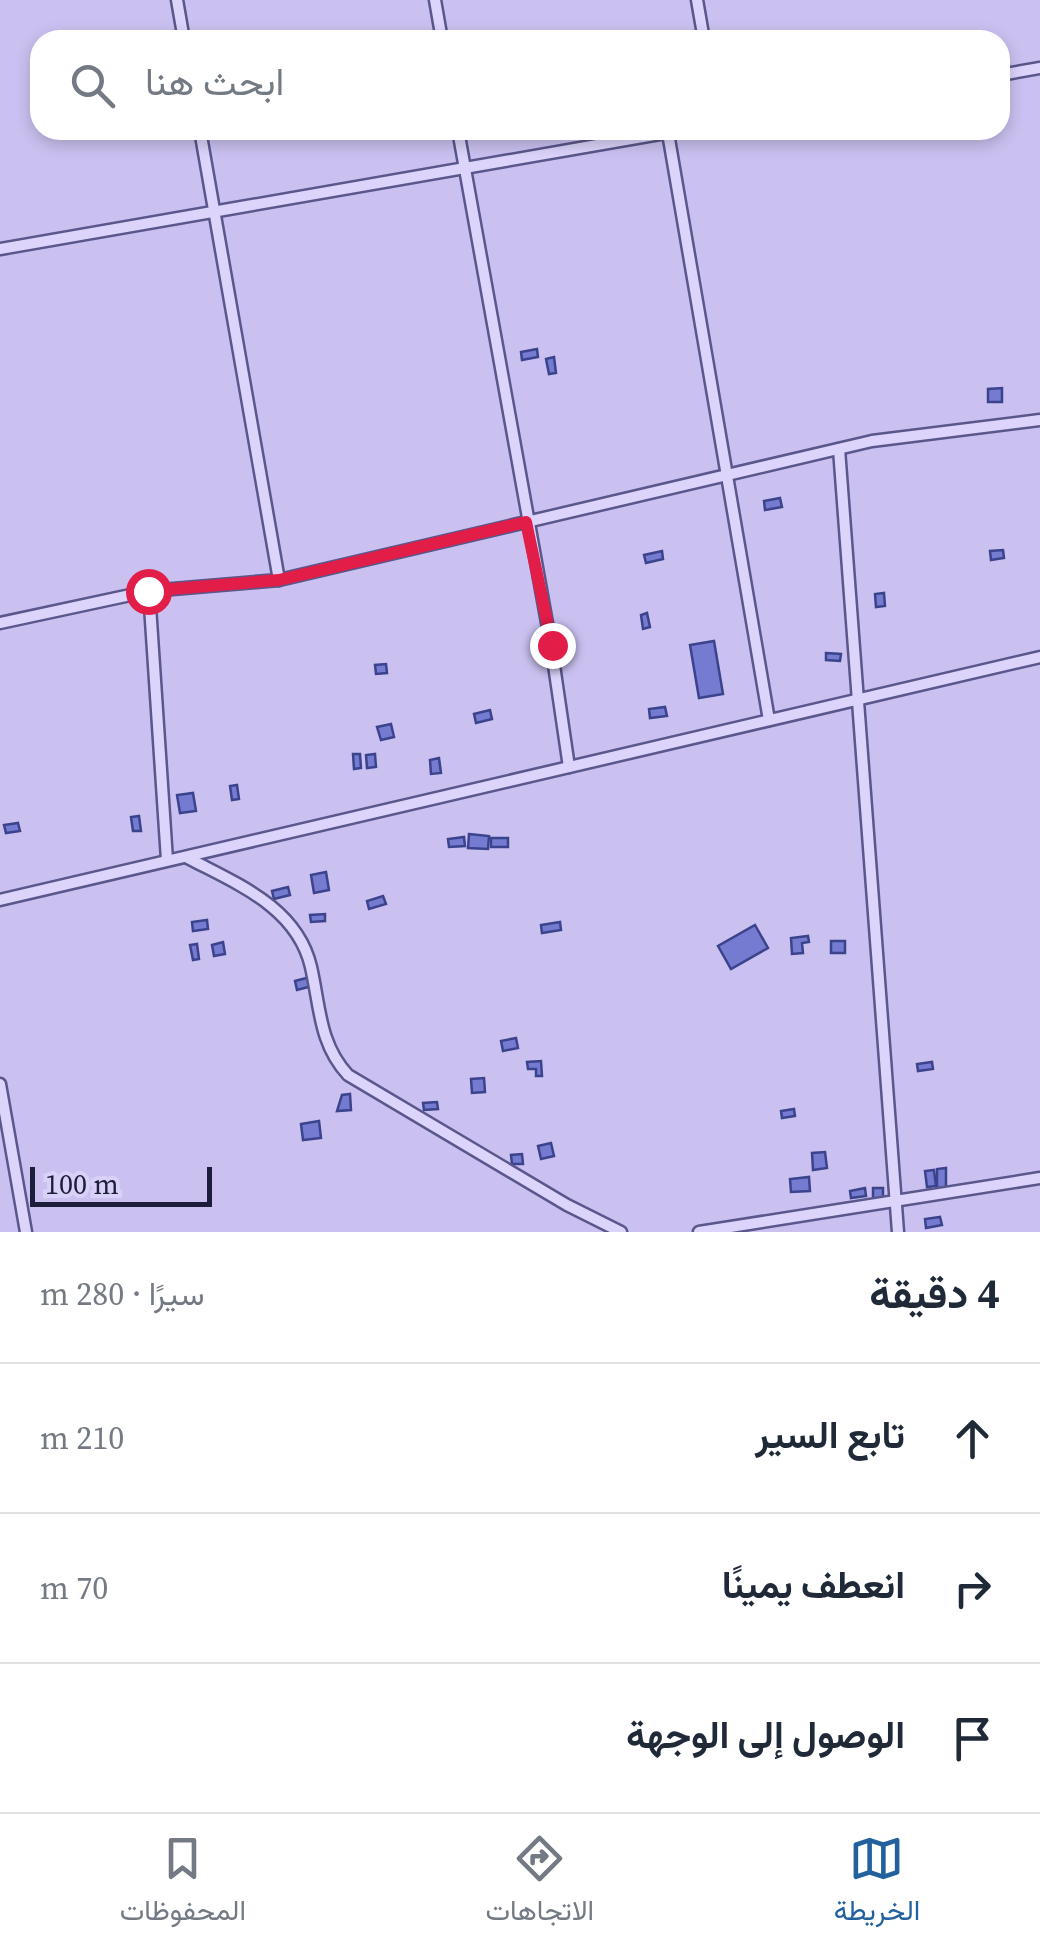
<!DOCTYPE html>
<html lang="ar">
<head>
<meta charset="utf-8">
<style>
  body { margin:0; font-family:"Source Serif 4",Vazirmatn,serif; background:#f2f2f3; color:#1f2937; direction:rtl }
  .scale { position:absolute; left:30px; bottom:25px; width:182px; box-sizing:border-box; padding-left:10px; border:5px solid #1c1d3a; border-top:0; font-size:28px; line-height:35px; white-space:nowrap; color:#1c1d3a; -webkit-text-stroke:8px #d9d1f8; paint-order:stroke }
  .stop { position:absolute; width:30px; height:30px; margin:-22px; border:8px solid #e11d48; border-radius:50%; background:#fff }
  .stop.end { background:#e11d48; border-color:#fff; box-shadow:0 2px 10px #0008 }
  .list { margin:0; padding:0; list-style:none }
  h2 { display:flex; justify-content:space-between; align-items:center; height:130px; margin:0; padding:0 40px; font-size:42px }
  h2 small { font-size:32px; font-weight:400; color:#747a83 }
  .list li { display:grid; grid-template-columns:65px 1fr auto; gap:30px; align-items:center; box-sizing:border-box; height:150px; padding:0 40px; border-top:2px solid #e0e1e3 }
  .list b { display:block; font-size:38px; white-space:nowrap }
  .list em { font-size:32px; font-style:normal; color:#747a83 }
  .icon { flex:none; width:55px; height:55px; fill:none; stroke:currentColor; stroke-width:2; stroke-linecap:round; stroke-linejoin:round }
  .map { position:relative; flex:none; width:1040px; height:1232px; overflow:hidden; direction:ltr }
  .search { position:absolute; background:#fff; box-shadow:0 5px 15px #0003; left:30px; right:30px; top:30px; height:110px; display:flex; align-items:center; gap:25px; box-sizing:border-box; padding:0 35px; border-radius:30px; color:#747a83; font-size:38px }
  .sheet { height:580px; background:#fff }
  nav { display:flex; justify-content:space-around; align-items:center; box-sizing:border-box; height:140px; border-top:2px solid #e0e1e3; background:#fff; font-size:28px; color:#747a83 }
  nav a { display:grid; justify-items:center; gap:5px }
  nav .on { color:#23619e }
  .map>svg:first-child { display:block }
</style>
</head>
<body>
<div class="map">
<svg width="1040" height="1232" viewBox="0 0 1040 1232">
  <rect width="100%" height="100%" fill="#cbc1f1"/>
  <g fill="#747bd1" stroke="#3b438c" stroke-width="2.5">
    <polygon points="537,349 538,357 522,360 521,352"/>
    <polygon points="554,357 556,373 549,374 546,359"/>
    <polygon points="1002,388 1002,402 988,402 988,389"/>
    <polygon points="780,498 782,507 765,510 764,501"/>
    <polygon points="1003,550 1004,558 991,560 990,551"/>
    <polygon points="662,551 663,559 646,563 644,555"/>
    <polygon points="884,593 885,606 876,607 875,594"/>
    <polygon points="647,613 650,627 643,629 641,615"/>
    <polygon points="714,641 723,694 699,698 690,645"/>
    <polygon points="826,653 841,654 840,661 826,660"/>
    <polygon points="386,664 387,673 376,674 375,665"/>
    <polygon points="665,707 667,716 650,718 649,709"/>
    <polygon points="490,710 492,719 476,723 474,714"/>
    <polygon points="391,724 394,737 381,740 377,727"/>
    <polygon points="353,754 360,754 361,768 354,769"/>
    <polygon points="375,754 376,767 367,768 366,755"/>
    <polygon points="439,758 441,773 431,774 430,760"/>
    <polygon points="237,785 239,799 232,800 230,786"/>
    <polygon points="193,793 196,811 180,813 177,795"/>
    <polygon points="139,816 141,831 133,831 131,817"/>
    <polygon points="18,823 20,831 6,833 4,825"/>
    <polygon points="469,834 489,836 488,849 468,848"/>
    <polygon points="464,837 465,846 449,847 448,839"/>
    <rect x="491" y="838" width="17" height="9"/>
    <polygon points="326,872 329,890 314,893 311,875"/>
    <polygon points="288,887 290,895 274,899 272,891"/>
    <polygon points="383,896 386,904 369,909 367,901"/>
    <polygon points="325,914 325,921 311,922 310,915"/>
    <polygon points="207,920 208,929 193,931 192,922"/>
    <polygon points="560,922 561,930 542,933 541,925"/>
    <polygon points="755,925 768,948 731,969 718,946"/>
    <polygon points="808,936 809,942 802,943 803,953 792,954 791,938"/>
    <rect x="831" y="941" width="14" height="12"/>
    <polygon points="223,942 225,954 214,956 212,945"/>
    <polygon points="197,944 199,959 193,960 190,945"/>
    <polygon points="310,977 312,986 297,990 295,981"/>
    <polygon points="516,1038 518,1048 503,1051 501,1041"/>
    <polygon points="541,1061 542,1076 536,1076 536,1069 528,1069 527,1062"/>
    <polygon points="932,1062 933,1069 918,1071 917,1064"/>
    <polygon points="484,1078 485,1092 472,1093 471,1079"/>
    <polygon points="350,1094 351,1110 337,1111 342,1095"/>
    <polygon points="437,1102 438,1109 424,1110 423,1103"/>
    <polygon points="794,1109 795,1116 782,1118 781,1111"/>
    <polygon points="319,1121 321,1138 303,1140 301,1124"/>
    <polygon points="551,1143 554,1156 541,1159 538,1146"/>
    <polygon points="825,1152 827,1168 813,1170 812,1153"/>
    <polygon points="522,1154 523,1164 512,1164 511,1155"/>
    <polygon points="946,1168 946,1188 937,1188 937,1169"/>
    <polygon points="934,1170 936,1186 927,1187 925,1171"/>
    <polygon points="809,1177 810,1191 791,1192 790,1179"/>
    <polygon points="865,1188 866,1196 851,1198 850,1191"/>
    <rect x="873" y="1188" width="10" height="11"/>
    <polygon points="940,1217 942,1225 926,1228 925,1219"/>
  </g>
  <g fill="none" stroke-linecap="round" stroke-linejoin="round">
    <defs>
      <g id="street">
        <polyline points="177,0 184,40"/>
        <polyline points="435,0 442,40"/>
        <polyline points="697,0 704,40"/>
        <polyline points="1000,75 1040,68"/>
        <polyline points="200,130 279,580"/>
        <polyline points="458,130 551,645 569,767"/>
        <polyline points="668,133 769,720"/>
        <polyline points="0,249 683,130"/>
        <polyline points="839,449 898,1232"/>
        <polyline points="149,591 167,860"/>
        <polyline points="0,623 149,591 279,580 872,441 1040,420"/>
        <path d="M188,858C237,884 297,907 311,967C320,1006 319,1044 348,1075L567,1205L621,1232"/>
        <polyline points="0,900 1040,657"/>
        <polyline points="0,1084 26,1232"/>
        <polyline points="699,1232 1040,1178"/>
      </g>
    </defs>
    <use href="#street" stroke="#59578b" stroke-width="15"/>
    <use href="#street" stroke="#dcd4fb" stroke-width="10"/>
  </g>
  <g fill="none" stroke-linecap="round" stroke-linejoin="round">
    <polyline stroke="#e11d48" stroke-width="12" points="148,591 279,580 526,522 552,645"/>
  </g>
</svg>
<div class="scale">100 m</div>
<div class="stop" style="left:148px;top:591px"></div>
<div class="stop end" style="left:552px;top:645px"></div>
<div class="search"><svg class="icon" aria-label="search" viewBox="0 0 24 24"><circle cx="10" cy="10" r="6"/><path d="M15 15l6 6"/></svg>ابحث هنا</div>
</div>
<section class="sheet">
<h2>4 دقيقة<small>سيرًا · 280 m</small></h2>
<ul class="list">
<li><svg class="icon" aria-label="ahead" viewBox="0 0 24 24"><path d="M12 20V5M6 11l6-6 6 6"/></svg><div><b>تابع السير</b></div><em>210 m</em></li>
<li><svg class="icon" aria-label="right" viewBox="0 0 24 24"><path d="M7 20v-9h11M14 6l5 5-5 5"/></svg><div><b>انعطف يمينًا</b></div><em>70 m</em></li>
<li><svg class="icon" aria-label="arrive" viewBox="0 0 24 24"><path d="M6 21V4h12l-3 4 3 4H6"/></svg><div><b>الوصول إلى الوجهة</b></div></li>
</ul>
</section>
<nav>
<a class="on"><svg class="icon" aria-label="map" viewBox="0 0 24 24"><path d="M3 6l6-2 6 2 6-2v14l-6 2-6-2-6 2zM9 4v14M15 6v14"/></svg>الخريطة</a>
<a><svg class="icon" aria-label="directions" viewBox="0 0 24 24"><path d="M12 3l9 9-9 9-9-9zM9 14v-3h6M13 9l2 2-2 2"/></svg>الاتجاهات</a>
<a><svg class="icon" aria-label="saved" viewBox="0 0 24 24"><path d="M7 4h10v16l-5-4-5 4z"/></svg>المحفوظات</a>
</nav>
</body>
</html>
